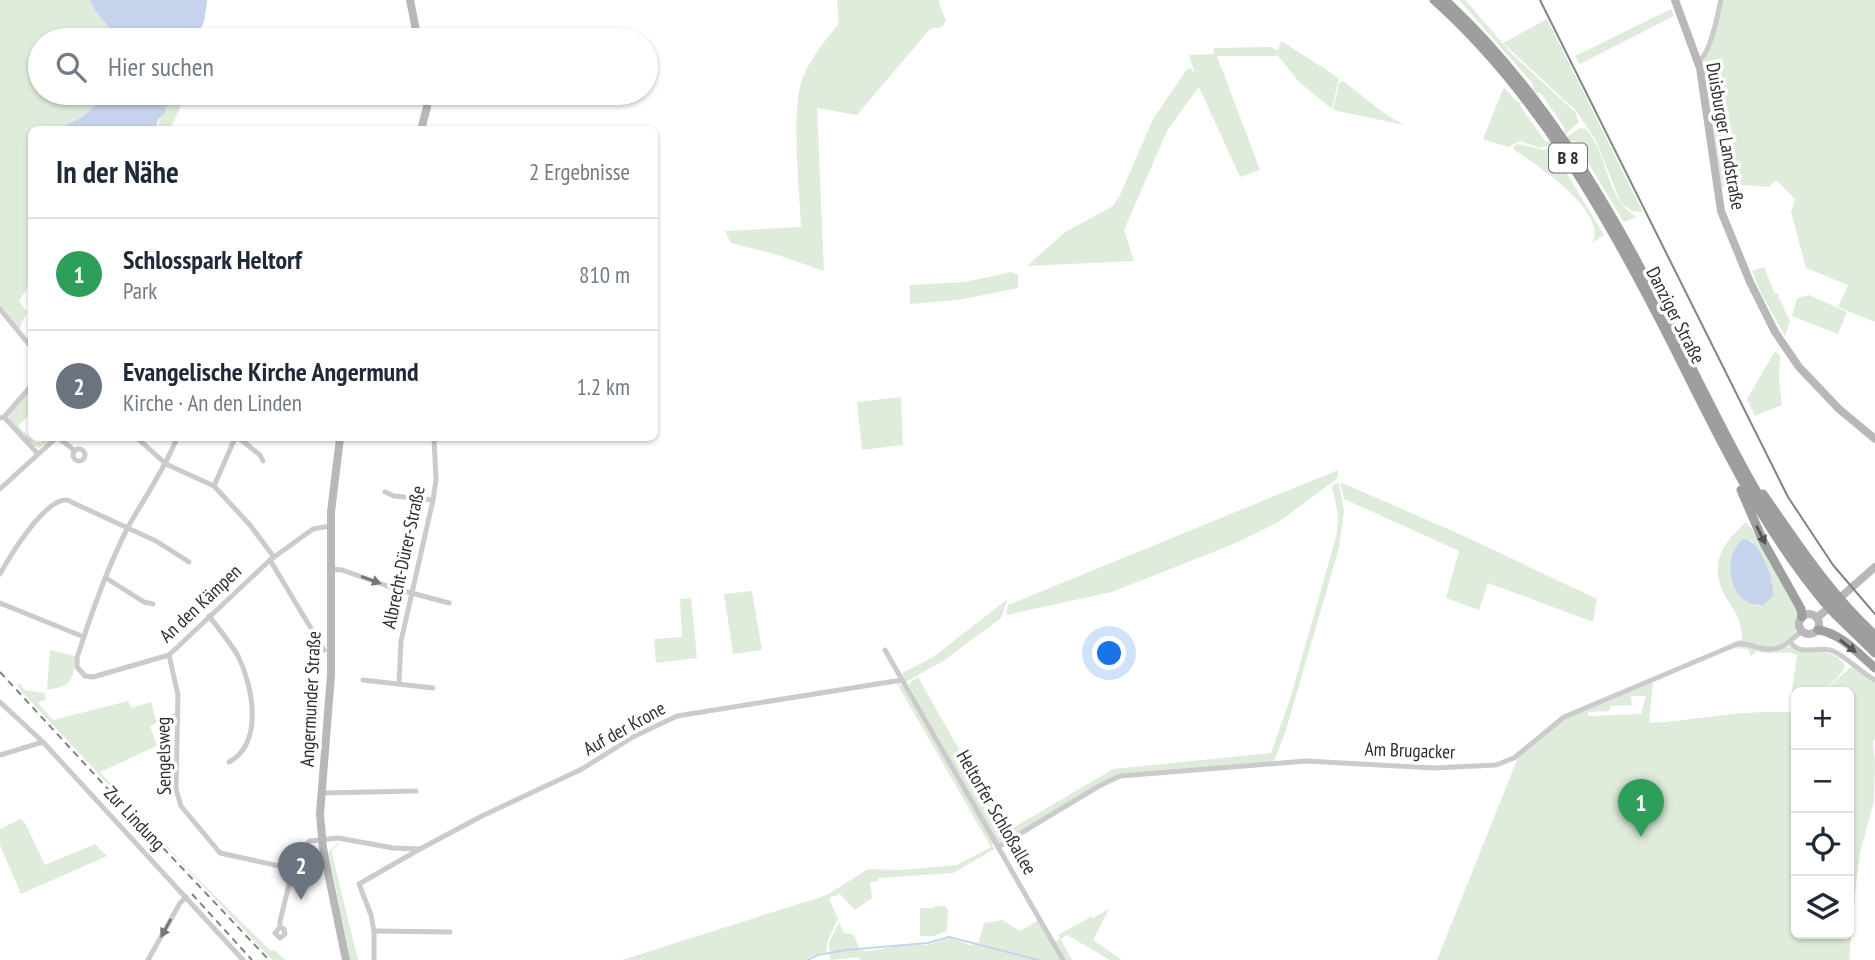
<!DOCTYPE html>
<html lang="de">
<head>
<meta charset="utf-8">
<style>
  body { margin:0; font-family:"PT Sans Narrow",sans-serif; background:#f6f6f7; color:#1f2937 }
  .controls { position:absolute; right:21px; bottom:21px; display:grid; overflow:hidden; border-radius:10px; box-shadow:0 2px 5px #0004 }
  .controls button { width:63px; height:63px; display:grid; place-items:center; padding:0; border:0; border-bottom:2px solid #e0e1e3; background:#fff; color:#1f2937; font:35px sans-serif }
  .you { position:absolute; left:1110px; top:654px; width:24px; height:24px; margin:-18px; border:5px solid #fff; border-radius:50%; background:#1a73e8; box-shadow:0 0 0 10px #1a73e833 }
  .badge { display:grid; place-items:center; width:46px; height:46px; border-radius:50%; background:#7c3aed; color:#fff; font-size:23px; font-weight:700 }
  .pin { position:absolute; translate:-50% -58px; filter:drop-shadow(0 2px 4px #0008) }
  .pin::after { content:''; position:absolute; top:37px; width:24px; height:21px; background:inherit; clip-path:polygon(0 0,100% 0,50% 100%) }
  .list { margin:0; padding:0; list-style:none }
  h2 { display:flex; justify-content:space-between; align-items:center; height:91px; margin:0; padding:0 28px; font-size:30px }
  h2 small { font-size:23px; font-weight:400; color:#747a83 }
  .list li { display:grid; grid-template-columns:46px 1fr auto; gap:21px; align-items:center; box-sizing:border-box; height:112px; padding:0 28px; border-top:2px solid #e0e1e3 }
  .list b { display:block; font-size:26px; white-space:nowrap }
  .list p { margin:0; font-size:23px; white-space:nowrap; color:#747a83 }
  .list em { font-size:23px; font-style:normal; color:#747a83 }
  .icon { flex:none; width:38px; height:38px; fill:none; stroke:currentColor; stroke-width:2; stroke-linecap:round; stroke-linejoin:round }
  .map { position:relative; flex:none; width:1875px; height:960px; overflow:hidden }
  .search { position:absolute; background:#fff; box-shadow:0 2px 5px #0004; left:28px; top:28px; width:630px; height:77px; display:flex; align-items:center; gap:18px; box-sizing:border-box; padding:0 24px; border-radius:38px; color:#747a83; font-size:26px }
  .panel { position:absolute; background:#fff; box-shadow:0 2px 5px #0004; left:28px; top:126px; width:630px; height:315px; border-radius:10px }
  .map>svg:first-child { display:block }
</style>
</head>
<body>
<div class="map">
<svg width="1875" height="960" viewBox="0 0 1875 960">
  <rect width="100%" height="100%" fill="#fff"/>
  <g fill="#dfecdb" fill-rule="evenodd">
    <path d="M0,0H90C94,14 110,24 116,40H40V93H107C99,102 90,111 80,118C73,123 65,123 59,129L32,130L31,282L19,301L27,312L19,330L0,307Z"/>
    <path d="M837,0H938L946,21L942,27L930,29L857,115L817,108L824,271L775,254L731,243L725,231L801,227C800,189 790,109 803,77C811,57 826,40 839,23Z"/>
    <polygon points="1459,0 1465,0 1513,55 1575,112 1579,122 1565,135 1564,127 1540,92 1536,93 1532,88 1533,84"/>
    <polygon points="1722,0 1875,0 1875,322 1838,307 1848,285 1806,268 1791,212 1795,199 1776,180 1769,187 1732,184 1732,186 1721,187 1703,62"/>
    <polygon points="1671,9 1674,16 1580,64 1575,56"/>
    <polygon points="1547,19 1643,212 1632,211 1621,203 1595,139 1576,111 1503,43"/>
    <polygon points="1281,41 1339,78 1332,109 1299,82 1278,56 1217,56 1260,170 1240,177 1199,87 1168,129 1124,230 1134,261 1027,266 1065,232 1113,206 1120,195 1153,119 1187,69 1191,68 1195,74 1189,55 1213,54 1214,48 1271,47 1278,51"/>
    <polygon points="1343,81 1384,113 1404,125 1333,110 1339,83"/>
    <polygon points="1504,87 1516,101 1521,103 1520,106 1546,142 1551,140 1554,144 1540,148 1520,141 1508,147 1483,139"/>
    <polygon points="175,93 187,93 170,129 156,130 164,108"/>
    <path d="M1580,128L1586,129C1609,155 1605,200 1637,217L1624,222L1575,141H1569L1566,138Z"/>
    <path d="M1518,144L1544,150L1555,146L1558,149L1554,152L1604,235L1592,243C1610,213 1535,163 1514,150L1513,147Z"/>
    <polygon points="1764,267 1775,294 1777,293 1790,321 1785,336 1762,295 1752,271"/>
    <polygon points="1011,272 1018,275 1018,288 958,300 910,304 910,285 965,282"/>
    <polygon points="1809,295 1847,312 1838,334 1792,316 1797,298"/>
    <polygon points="1775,351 1780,356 1779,380 1782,405 1755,416 1747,399"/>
    <polygon points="30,388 31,413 18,426 35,443 41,443 52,438 39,448 32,445 10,421 8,416"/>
    <polygon points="901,397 903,445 862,450 857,402"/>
    <polygon points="1338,470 1338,478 1277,523 1231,545 1112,592 1006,615 1008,605"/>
    <polygon points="1340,482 1464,536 1597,599 1593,622 1488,583 1479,610 1446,598 1459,551 1344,499"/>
    <polygon points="1336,483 1339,484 1344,511 1339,548 1286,730 1274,761 1120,776 1004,843 998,843 908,684 918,677 1006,832 1113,769 1271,753 1291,696 1337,533 1338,515 1332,486"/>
    <path d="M1746,522L1757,536L1800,615L1796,634L1775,648L1726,646L1742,639C1742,622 1736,612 1727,599C1707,567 1722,543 1746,522ZM1743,540L1752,541L1769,581L1759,606C1729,599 1722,560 1743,540Z"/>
    <polygon points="752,591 762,650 733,654 724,594"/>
    <polygon points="691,598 697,658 656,663 654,639 682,637 680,599"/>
    <polygon points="1008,599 1001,618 943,661 906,682 902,673 933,657"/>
    <path d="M1738,645C1762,648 1836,642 1845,666C1840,677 1831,685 1820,692L1818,689L1812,692H1796V698H1791L1797,655C1784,649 1771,656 1757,651L1751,656L1748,649L1731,648Z"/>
    <path d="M50,650L75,656C73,679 74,686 47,690Z"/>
    <path d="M1850,668H1853L1875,681V740L1873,741L1875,761L1874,801L1861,849L1856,883L1849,960H1437L1519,755L1560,720L1653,682L1649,723C1698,721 1747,708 1796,713V934H1849V692H1823ZM1631,696H1646L1641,714L1588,716V712L1609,711L1611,706L1632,705Z"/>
    <polygon points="896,682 903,686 994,843 992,847 995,849 953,873 879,878 878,881 870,882 872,898 855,910 840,894 829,898 838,919 828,940 826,952 812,956 807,960 622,960 827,895 868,869 901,870 957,865 991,847"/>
    <polygon points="21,684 24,690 45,693 46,699 38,703 53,720 128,701 131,708 151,702 156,720 176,712 176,716 150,726 157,746 100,772 190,871 271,951 275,950 285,960 272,960 22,692 17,685"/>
    <polygon points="20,819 25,823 45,865 95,844 107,856 21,894 0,845 0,829"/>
    <polygon points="337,843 340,843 333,849 332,854 358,960 350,960 329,852"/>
    <polygon points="935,906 945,906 948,910 947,931 934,936 920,936 920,908 934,908"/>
    <polygon points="1109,909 1093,940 1122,960 1110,960 1067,935 1061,939 1072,960 1065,960 1054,942 1060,939 1058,935 1092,916 1093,918"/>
    <polygon points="1002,920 1020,931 1039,920 1062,960 860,960 859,957 830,960 829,943 839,922 843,932 854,935 859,948 865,951 876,950 905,945 927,945 950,938 969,945 978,944 984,923"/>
  </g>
  <g fill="#c6d3ed">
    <path d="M90,0H207V3L204,22L195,40H116C110,24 94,14 90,0Z"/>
    <path d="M107,93H175L167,107L164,108L166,111L158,120L156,129H59C65,123 73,123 80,118C90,111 99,102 107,93Z"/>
    <path d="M1743,539C1760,541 1765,564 1772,578L1770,581L1773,587V596L1763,605C1730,608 1720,558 1743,539Z"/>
  </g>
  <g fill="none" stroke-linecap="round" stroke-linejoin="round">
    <polyline stroke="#c6d3ed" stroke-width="2" points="808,960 818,955 846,950 928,943 949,937 1038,960"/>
    <g stroke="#cbcbcb" stroke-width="5">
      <path d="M1698,62C1711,53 1717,16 1721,0"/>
      <polyline points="0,309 32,348"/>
      <polyline points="4,417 32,385"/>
      <polyline points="0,418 4,417 38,454"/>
      <polyline points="59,438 75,451"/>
      <polyline points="137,438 166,464 214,486 250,525 274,557"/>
      <path d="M177,438C164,470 145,497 128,527C107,568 91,614 77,658V667L85,676L93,677L169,655L270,560L313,529L330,526"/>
      <polyline points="239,438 260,455 263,461"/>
      <circle cx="79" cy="455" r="6"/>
      <polyline points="214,486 235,438"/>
      <polyline points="0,489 56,438"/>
      <polyline points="385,492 394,496 433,500"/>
      <polyline points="270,560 324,650"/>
      <polyline points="330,569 342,570 393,588 449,603"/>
      <path d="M0,574C10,556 45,498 67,500L156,541L189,562"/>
      <polyline points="106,578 144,602 153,604"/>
      <polyline points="0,603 84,637"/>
      <path d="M209,616C219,629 230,642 238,656C253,686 264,743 229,762"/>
      <path d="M1791,643C1802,657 1818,645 1833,651C1845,656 1862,673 1875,680"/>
      <polyline points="885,650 1063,960"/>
      <polyline points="169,655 178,695 176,789 181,806 220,853 293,869"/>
      <polyline points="363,680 433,688"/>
      <polyline points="399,684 401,641 433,500 436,480 434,438"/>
      <polyline points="0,702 43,742 243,960"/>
      <polyline points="0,755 43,742"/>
      <polyline points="321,793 416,791"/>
      <path d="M998,847L1099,786L1120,776L1306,761L1434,768L1496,765L1514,758L1564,717L1737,644C1747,643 1752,646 1760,648C1780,653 1789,642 1802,631"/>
      <polyline points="280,927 275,933 280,938 285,934 284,929 280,927 280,921 293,869 303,847 310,841 338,838 393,848 420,849 482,816 582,769 633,737 677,716 902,680"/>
      <polyline points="374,931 450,932"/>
      <polyline points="148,960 180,903 186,897"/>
      <polyline points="374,960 374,931 371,915 359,884 420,849"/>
    </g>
    <g stroke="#b8b8b8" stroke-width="8">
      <polyline points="410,0 418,40"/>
      <polyline points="1675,0 1700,68 1721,211 1750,282 1775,332 1799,367 1839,409 1875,439"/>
      <polyline points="421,130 427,107 427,93"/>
      <polyline points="340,438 331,512 331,675 320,814 323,848 346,960"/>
      <circle cx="1809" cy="624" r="10"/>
      <polyline points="1817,618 1875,567"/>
    </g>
    <g stroke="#9e9e9e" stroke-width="9">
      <path d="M1434,0C1539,94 1608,218 1671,342C1716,432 1759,524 1824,602"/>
      <path d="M1445,0C1538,86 1604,196 1661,307C1713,407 1757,510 1828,597"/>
      <polyline points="1741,490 1764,543 1801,609 1802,617"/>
      <path d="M1763,494C1798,544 1830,594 1875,635"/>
      <polyline points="1840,610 1875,645"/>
      <polyline points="1835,614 1875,653"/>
      <path d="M1818,630C1839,632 1859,654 1875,668"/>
    </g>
    <polyline stroke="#838383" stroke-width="2" points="1540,0 1788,497 1833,565 1875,614"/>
    <g stroke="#838383" stroke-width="2" stroke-dasharray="7 5" stroke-linecap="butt">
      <polyline points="0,672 131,814 269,960"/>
      <polyline points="192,894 252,960"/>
    </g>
    <g stroke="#9e9e9e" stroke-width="9">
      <polyline points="1828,597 1840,610"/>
      <polyline points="1824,602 1835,614"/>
    </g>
  </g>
  <defs><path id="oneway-solid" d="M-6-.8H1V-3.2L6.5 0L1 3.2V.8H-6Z" transform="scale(1.75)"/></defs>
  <g fill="#555">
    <use href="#oneway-solid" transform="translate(1761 535) rotate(64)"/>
    <use href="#oneway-solid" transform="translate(1848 646) rotate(38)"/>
  </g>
  <g fill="#757575">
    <use href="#oneway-solid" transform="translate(371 580) rotate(20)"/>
    <use href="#oneway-solid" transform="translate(166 928) rotate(119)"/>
  </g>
  <g text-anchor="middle" stroke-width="7" stroke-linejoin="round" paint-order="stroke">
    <rect fill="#fff" stroke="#6d6d6d" stroke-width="2" x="1549" y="143.5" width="38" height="29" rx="5"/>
    <g font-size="18" font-weight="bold" fill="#2e2e2e">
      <text x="1568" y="164">B 8</text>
    </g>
    <g font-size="19" fill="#2e2e2e" stroke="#fff">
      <text transform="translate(1726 136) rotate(80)" y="7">Duisburger Landstraße</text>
      <text transform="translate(1676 315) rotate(63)" y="7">Danziger Straße</text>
      <text transform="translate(403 557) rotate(-78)" y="7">Albrecht-Dürer-Straße</text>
      <text transform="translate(200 603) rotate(-43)" y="7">An den Kämpen</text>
      <text transform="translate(310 699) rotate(-87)" y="7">Angermunder Straße</text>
      <text transform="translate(624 728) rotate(-29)" y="7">Auf der Krone</text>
      <text transform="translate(1410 750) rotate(2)" y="7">Am Brugacker</text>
      <text transform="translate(163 756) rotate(-91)" y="7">Sengelsweg</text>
      <text transform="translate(997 812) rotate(60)" y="7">Heltorfer Schloßallee</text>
      <text transform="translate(135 818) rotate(47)" y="7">Zur Lindung</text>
    </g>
  </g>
</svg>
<div class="controls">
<button>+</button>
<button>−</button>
<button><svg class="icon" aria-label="locate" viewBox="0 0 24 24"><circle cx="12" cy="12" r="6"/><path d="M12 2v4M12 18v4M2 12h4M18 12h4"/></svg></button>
<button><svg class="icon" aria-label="layers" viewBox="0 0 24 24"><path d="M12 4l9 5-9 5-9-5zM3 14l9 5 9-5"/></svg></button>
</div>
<div class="you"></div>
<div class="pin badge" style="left:1641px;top:837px;background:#2e9e5b">1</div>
<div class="pin badge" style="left:301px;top:900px;background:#6b7280">2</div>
<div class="search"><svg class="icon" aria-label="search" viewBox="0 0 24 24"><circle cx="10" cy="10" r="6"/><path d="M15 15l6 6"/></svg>Hier suchen</div>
<section class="panel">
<h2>In der Nähe<small>2 Ergebnisse</small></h2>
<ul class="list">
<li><span class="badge" style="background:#2e9e5b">1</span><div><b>Schlosspark Heltorf</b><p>Park</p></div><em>810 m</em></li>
<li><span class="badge" style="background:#6b7280">2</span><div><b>Evangelische Kirche Angermund</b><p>Kirche · An den Linden</p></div><em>1.2 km</em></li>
</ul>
</section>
</div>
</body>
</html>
